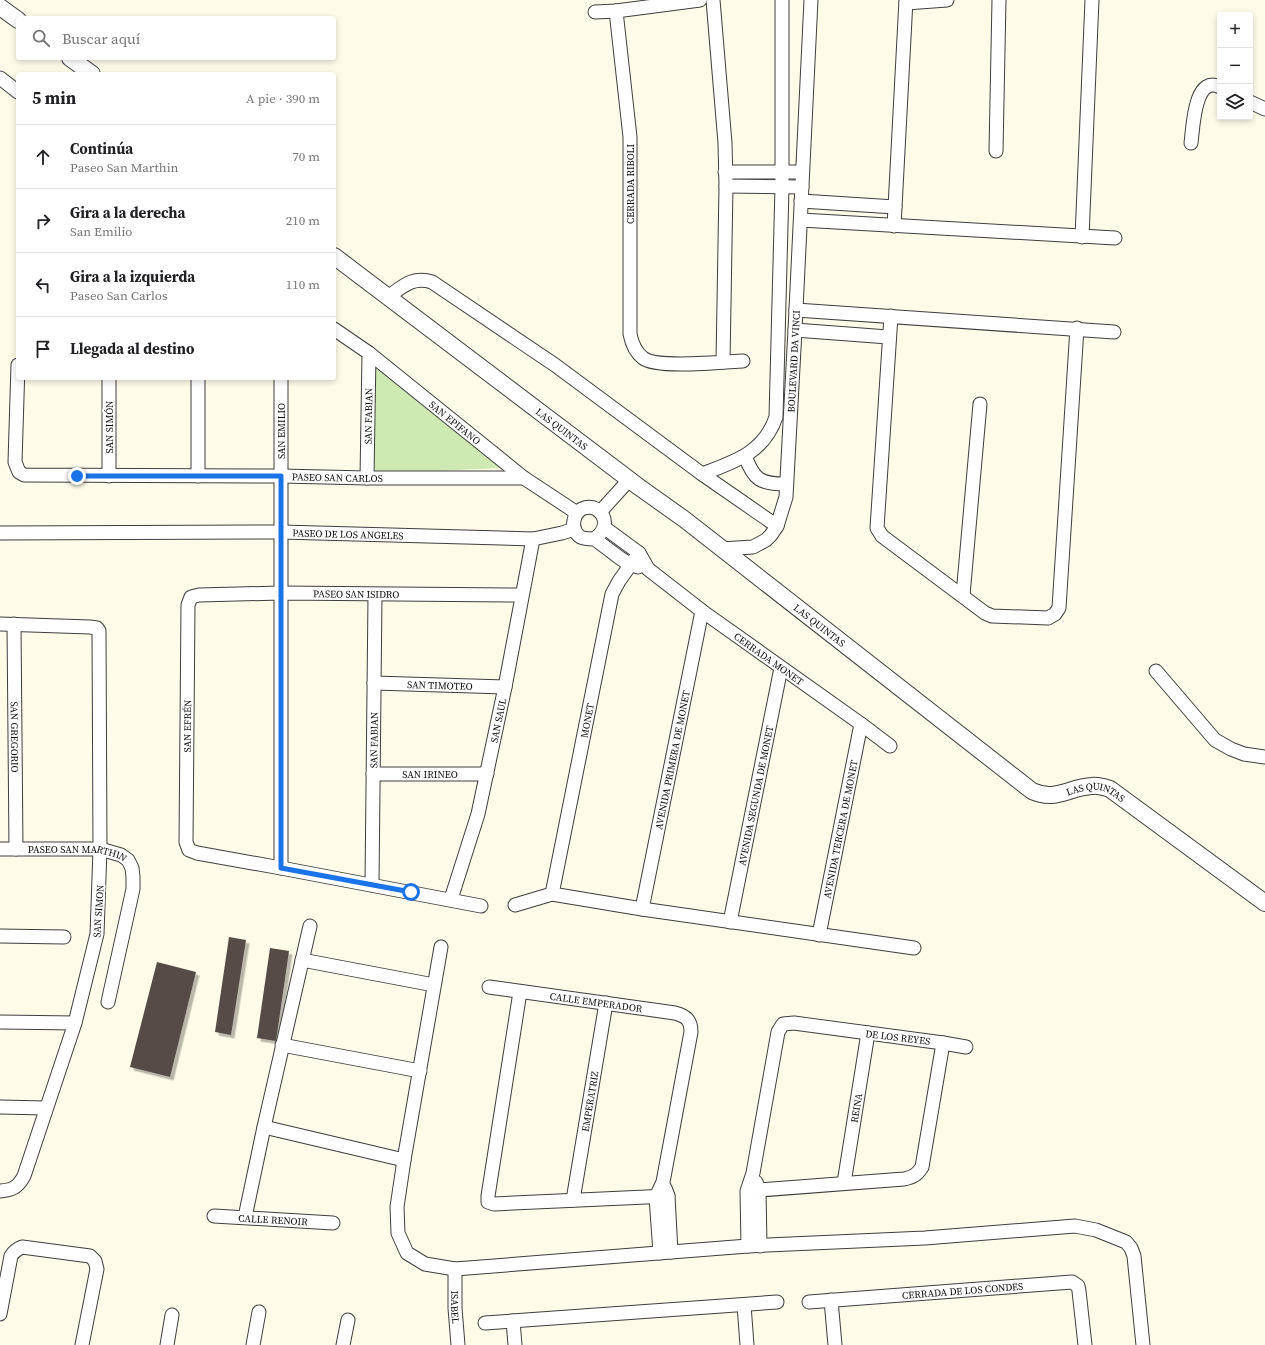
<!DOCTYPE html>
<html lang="es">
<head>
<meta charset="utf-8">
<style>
  body { margin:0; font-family:"Source Serif 4",serif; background:#f6f6f6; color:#202124 }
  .controls { position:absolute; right:12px; top:12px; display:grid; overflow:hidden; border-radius:4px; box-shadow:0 2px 6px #0003 }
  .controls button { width:36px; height:36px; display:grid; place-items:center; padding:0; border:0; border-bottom:1px solid #e0e0e0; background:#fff; color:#202124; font:20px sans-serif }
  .stop { position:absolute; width:12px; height:12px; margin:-9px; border:3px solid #1a73e8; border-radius:50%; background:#fff }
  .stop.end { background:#1a73e8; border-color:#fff; box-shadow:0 1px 4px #0008 }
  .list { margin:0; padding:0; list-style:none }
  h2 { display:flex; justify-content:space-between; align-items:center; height:52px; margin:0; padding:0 16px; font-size:17px }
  h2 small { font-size:13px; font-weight:400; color:#757577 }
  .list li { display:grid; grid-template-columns:26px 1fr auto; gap:12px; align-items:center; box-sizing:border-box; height:64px; padding:0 16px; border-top:1px solid #e0e0e0 }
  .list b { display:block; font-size:15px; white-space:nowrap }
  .list p { margin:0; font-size:13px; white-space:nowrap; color:#757577 }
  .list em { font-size:13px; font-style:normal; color:#757577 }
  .icon { flex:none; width:22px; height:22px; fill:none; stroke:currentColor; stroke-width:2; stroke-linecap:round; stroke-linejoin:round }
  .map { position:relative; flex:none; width:1265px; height:1345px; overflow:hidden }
  .search { position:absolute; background:#fff; box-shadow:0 2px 6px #0003; left:16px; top:16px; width:320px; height:44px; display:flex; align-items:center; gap:10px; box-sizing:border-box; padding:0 14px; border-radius:4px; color:#757577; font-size:15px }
  .panel { position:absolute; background:#fff; box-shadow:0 2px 6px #0003; left:16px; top:72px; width:320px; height:308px; border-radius:4px }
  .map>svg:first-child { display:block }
</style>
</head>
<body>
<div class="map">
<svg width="1265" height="1345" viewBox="0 0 1265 1345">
  <defs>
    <filter id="shadow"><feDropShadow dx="3.5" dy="3.5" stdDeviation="0" flood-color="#0004"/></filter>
  </defs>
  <rect width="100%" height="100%" fill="#fffbe9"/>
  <polygon fill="#cfe9b3" points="375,362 505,465 500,468 371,474"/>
  <g fill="#544c47" filter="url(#shadow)">
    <polygon points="229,937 246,940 231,1035 215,1032"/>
    <polygon points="270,948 289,951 276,1041 257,1038"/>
    <polygon points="157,962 196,972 170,1077 130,1067"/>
  </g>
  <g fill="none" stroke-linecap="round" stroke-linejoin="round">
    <defs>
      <g id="minor">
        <path d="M700,0L616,11L630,137V334C632,344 635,352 643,358C657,369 723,362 743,361"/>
        <polyline points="713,0 725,143 726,186 723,362"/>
        <polyline points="906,3 947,0"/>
        <polyline points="595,12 616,11"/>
        <polyline points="0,78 18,92"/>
        <polyline points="1250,102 1265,109"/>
        <path d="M1191,143C1193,129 1194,74 1220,87"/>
        <polyline points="996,151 999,0"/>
        <polyline points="725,172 802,172"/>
        <polyline points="726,186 802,187"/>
        <polyline points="801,201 895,207"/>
        <polyline points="801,220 1115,238"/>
        <polyline points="894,226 906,0"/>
        <polyline points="1082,237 1092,0"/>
        <path d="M388,297C403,286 413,276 432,282L555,365L702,474L777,526"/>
        <polyline points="796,310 1114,332"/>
        <polyline points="891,316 877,528 882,536 985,613 992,616 1048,618 1055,614 1059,608 1077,328"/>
        <path id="s1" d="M334,329L369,353L524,478L577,513"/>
        <polyline points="795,330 888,337"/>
        <path id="s2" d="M18,365L15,462L19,472L24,475L281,476L367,478H524"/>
        <polyline points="198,378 198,476"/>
        <path d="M745,456C754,480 760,484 786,484"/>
        <path d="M702,474C734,462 764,453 776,417L782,187V0"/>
        <polyline points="109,476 109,378"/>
        <path id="s3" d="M367,478L369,353"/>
        <polyline points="600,512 629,480"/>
        <path id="s4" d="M605,528L639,553L648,569L702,611L861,724L890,746"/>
        <path id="s5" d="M0,533L281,532L533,539L562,533L574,529"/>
        <path d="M594,539C614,526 602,503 584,508C573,512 570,528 579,536C584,540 588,538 594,539C597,540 601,544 604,546C615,554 625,564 638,567"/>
        <path id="s6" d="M721,549L753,547L766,540L771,535L777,526L786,497L795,330L811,0"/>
        <polyline points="963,595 980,404"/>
        <path d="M0,624L90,627L97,628L99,631L100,849L97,934L75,1023L24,1176C18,1187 13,1190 0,1191"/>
        <path id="s7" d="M14,624L16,849"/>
        <polyline points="1156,671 1215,740 1231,749 1244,754 1265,757"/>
        <path id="s8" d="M374,683L505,687"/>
        <path id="s9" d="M373,774H487"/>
        <path id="s10" d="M0,849H100L121,855L128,860L132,868L133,877V889L108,1002"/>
        <polyline points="281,868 281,378"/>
        <path id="s11" d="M372,885L375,595"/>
        <path id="s12" d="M552,894L612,594L619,581L639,553"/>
        <path id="s13" d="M451,899L478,814L505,687L533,539"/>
        <polyline points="515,905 552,894 642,909 914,948"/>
        <path id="s14" d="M481,906L281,868L197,853L189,850L186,842L188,605L191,597L199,595L281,593L521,595"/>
        <path id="s15" d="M642,909L702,611"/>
        <path id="s16" d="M730,922L781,668"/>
        <path id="s17" d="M819,935L861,724"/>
        <polyline points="0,936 64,937"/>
        <polyline points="441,947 404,1160 397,1207 398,1233 407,1253 425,1264 455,1269 671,1252 748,1246 925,1238 1075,1226 1096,1230 1126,1242 1131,1248 1134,1256 1143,1345"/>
        <polyline points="302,960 434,985"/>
        <path id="s18" d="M489,987L675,1013C686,1016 691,1020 691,1032L663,1182L656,1197L660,1253"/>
        <polyline points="520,992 488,1196 488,1202 494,1204 668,1196"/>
        <polyline points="0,1022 75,1023"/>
        <polyline points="943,1043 966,1047"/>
        <polyline points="282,1045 420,1071"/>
        <polyline points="0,1107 46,1108"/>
        <polyline points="264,1127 404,1160"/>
        <polyline points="756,1182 759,1190 760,1246"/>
        <path id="s19" d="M844,1183L868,1033"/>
        <polyline points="665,1188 668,1196 671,1252"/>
        <path d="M747,1191L904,1179C913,1177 917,1175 922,1167L943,1043L794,1023L783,1024L778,1032L753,1173L747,1191L748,1246"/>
        <path id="s20" d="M573,1200L606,1003"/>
        <path id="s21" d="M214,1216L333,1223"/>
        <polyline points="245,1217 264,1127 310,926"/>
        <path id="s22" d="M455,1269V1308L458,1345"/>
        <polyline points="831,1300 835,1345"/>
        <path id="s23" d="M809,1302L1072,1282L1078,1286L1079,1291L1085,1345"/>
        <polyline points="744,1305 747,1345"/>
        <path d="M0,1314L11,1256C14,1251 17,1249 22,1247L90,1256L95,1261L97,1269L82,1345"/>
        <polyline points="513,1321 515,1345"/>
        <polyline points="485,1323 777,1302"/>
        <polyline points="167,1345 172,1315"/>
        <polyline points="253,1345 259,1312"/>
        <polyline points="343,1345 348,1320"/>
      </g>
      <g id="tertiary">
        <polyline points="0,7 18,20"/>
        <polyline points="70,58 92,74"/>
        <path id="s24" d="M334,256L639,487L684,519L1032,791C1056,802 1069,787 1092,786C1098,785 1104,787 1110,789L1265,903"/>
      </g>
    </defs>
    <use href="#minor" stroke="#3e3e3e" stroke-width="15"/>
    <use href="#tertiary" stroke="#3e3e3e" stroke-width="18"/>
    <use href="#minor" stroke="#fff" stroke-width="13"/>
    <use href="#tertiary" stroke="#fff" stroke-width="16"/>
  </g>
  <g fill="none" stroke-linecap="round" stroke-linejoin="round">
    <polyline stroke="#1a73e8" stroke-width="5" points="77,476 281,476 281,868 411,892"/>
  </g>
  <g text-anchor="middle" stroke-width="4" stroke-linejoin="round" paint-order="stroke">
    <g font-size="10" fill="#0b0b0b" stroke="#fff">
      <text transform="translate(630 184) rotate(-90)" y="4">CERRADA RIBOLI</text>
      <text dy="4" stroke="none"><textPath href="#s6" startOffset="231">BOULEVARD DA VINCI</textPath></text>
      <text dy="4" stroke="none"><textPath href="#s3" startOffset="62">SAN FABIAN</textPath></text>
      <text dy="4" stroke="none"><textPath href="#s1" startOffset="153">SAN EPIFANO</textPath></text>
      <text transform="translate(109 427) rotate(-90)" y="4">SAN SIMÓN</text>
      <text dy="4" stroke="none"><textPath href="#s24" startOffset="286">LAS QUINTAS</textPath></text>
      <text transform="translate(281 431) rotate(-90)" y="4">SAN EMILIO</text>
      <text dy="4" stroke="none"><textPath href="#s2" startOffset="427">PASEO SAN CARLOS</textPath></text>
      <text dy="4" stroke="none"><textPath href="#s5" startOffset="348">PASEO DE LOS ANGELES</textPath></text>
      <text dy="4" stroke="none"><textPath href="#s14" startOffset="717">PASEO SAN ISIDRO</textPath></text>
      <text dy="4" stroke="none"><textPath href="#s24" startOffset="610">LAS QUINTAS</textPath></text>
      <text dy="4" stroke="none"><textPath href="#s4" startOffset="211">CERRADA MONET</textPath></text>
      <text dy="4" stroke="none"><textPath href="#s8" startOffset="66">SAN TIMOTEO</textPath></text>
      <text dy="4" stroke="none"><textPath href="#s12" startOffset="177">MONET</textPath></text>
      <text dy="4" stroke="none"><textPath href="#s13" startOffset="185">SAN SAUL</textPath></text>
      <text dy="4" stroke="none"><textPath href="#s14" startOffset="422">SAN EFRÉN</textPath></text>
      <text dy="4" stroke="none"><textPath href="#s7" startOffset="113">SAN GREGORIO</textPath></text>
      <text dy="4" stroke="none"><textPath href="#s11" startOffset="145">SAN FABIAN</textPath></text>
      <text dy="4" stroke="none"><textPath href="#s15" startOffset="152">AVENIDA PRIMERA DE MONET</textPath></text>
      <text dy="4" stroke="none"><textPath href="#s9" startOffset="57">SAN IRINEO</textPath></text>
      <text dy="4" stroke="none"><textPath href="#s16" startOffset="129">AVENIDA SEGUNDA DE MONET</textPath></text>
      <text dy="4" stroke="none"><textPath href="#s24" startOffset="946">LAS QUINTAS</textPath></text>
      <text dy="4" stroke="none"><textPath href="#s17" startOffset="108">AVENIDA TERCERA DE MONET</textPath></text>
      <text dy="4" stroke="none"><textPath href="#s10" startOffset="78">PASEO SAN MARTHIN</textPath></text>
      <text transform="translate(98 911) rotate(-86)" y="4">SAN SIMON</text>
      <text dy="4" stroke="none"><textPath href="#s18" startOffset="108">CALLE EMPERADOR</textPath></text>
      <text transform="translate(898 1037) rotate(7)" y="4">DE LOS REYES</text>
      <text dy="4" stroke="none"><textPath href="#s20" startOffset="100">EMPERATRIZ</textPath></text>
      <text dy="4" stroke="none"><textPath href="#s19" startOffset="76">REINA</textPath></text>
      <text dy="4" stroke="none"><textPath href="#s21" startOffset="59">CALLE RENOIR</textPath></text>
      <text dy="4" stroke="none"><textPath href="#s23" startOffset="154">CERRADA DE LOS CONDES</textPath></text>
      <text dy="4" stroke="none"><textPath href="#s22" startOffset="38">ISABEL</textPath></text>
    </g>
  </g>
</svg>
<div class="controls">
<button>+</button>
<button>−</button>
<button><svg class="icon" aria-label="layers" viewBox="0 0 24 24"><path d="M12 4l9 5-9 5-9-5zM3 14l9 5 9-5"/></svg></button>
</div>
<div class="stop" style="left:411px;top:892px"></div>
<div class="stop end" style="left:77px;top:476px"></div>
<div class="search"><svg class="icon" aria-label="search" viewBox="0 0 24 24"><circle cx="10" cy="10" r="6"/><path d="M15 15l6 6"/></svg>Buscar aquí</div>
<section class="panel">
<h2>5 min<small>A pie · 390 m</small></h2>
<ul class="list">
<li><svg class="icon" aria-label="ahead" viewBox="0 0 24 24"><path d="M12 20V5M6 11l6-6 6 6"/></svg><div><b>Continúa</b><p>Paseo San Marthin</p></div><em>70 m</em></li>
<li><svg class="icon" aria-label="right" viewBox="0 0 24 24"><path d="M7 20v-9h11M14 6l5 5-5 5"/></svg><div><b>Gira a la derecha</b><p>San Emilio</p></div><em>210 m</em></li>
<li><svg class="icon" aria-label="left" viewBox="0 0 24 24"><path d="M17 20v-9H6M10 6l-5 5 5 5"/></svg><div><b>Gira a la izquierda</b><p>Paseo San Carlos</p></div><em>110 m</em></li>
<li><svg class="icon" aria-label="arrive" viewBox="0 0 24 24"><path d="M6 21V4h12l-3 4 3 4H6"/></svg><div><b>Llegada al destino</b></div></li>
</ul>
</section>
</div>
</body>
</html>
